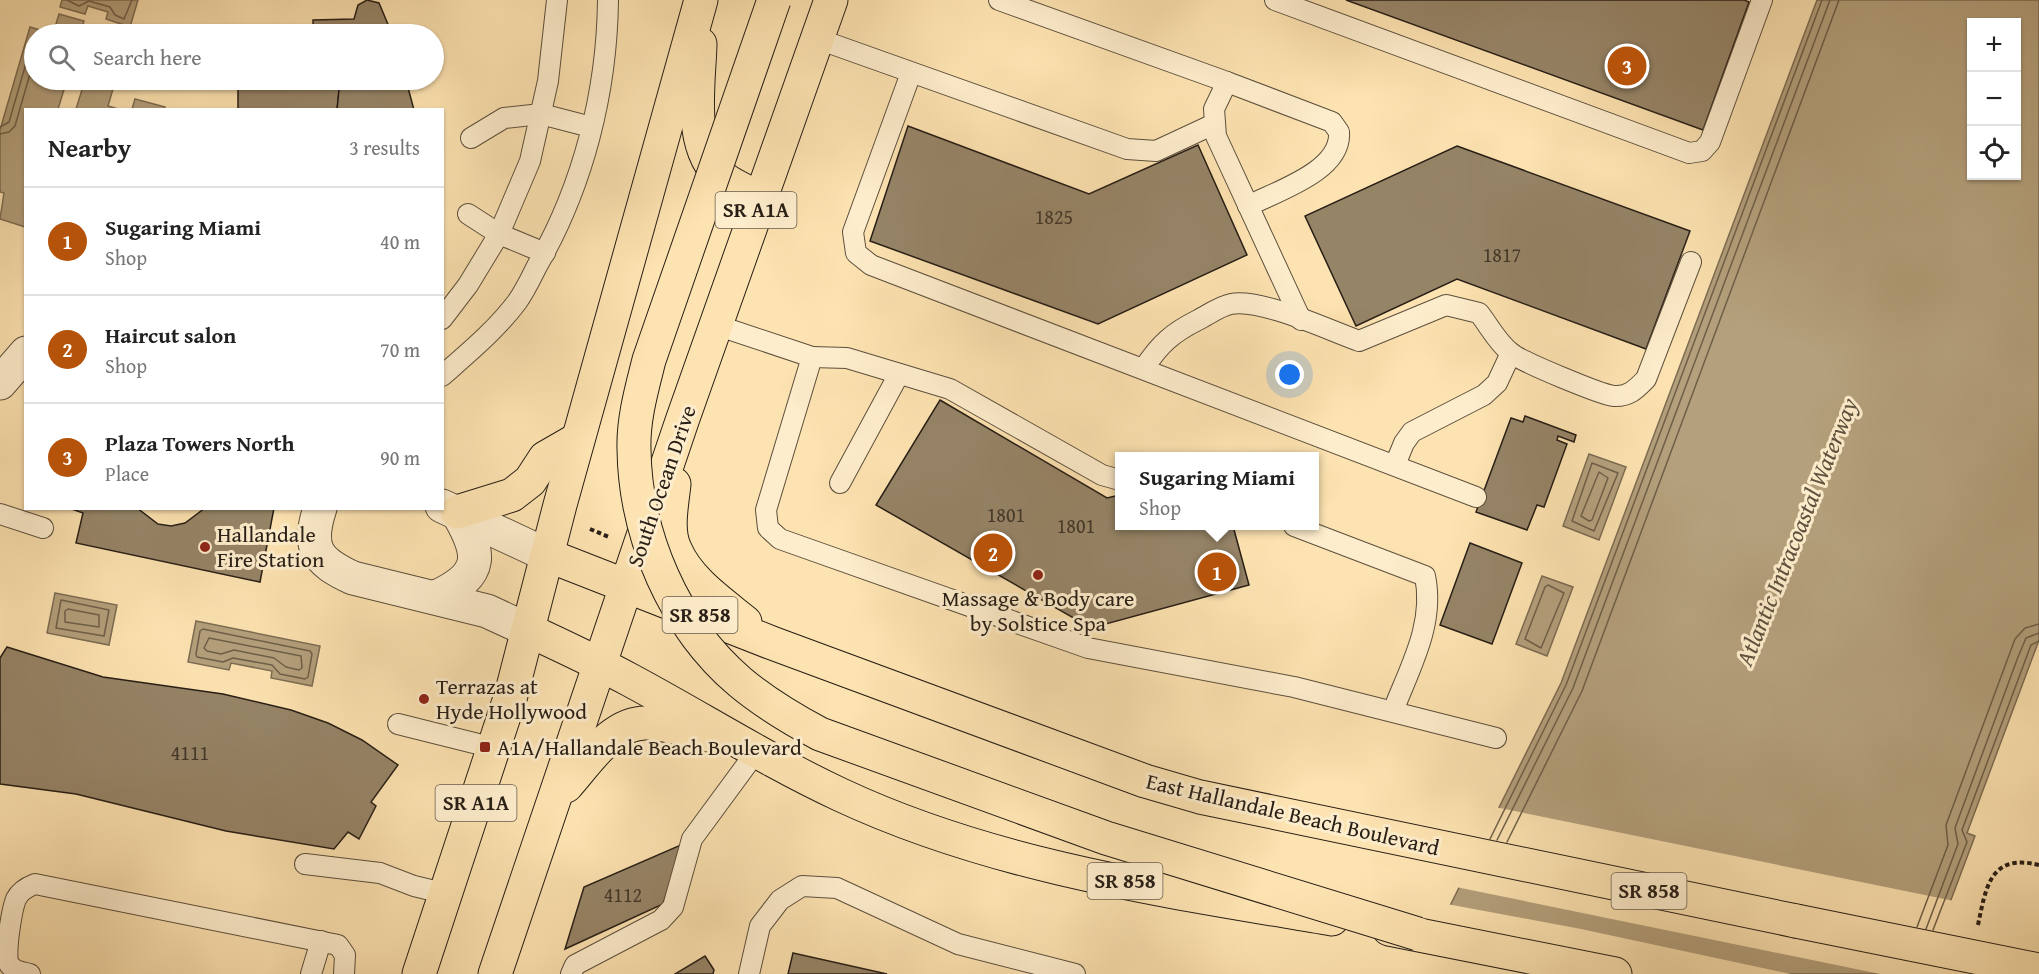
<!DOCTYPE html>
<html lang="en">
<head>
<meta charset="utf-8">
<style>
  body { margin:0; font-family:"Gentium Book Plus",serif; background:#f6f6f6; color:#222 }
  .controls { position:absolute; right:18px; top:18px; display:grid; overflow:hidden; border-radius:0px; box-shadow:0 2px 4px #0004 }
  .controls button { width:54px; height:54px; display:grid; place-items:center; padding:0; border:0; border-bottom:2px solid #e0e0e0; background:#fff; color:#222; font:30px sans-serif }
  .you { position:absolute; left:1290px; top:375px; width:21px; height:21px; margin:-15px; border:4px solid #fff; border-radius:50%; background:#1a73e8; box-shadow:0 0 0 9px #1a73e833 }
  .badge { display:grid; place-items:center; width:39px; height:39px; border-radius:50%; background:#b45309; color:#fff; font-size:20px; font-weight:700 }
  .pin { position:absolute; translate:-50% -50%; border:3px solid #fff; box-shadow:0 2px 6px #0006 }
  .popup { position:absolute; left:1115px; top:452px; width:204px; height:78px; box-sizing:border-box; display:grid; place-content:center; border-radius:0px; background:#fff; filter:drop-shadow(0 2px 4px #0005); font-size:20px; white-space:nowrap; color:#767676 }
  .popup b { font-size:22px; color:#222 }
  .popup::after { content:''; position:absolute; left:50%; top:100%; margin-left:-12px; border:12px solid transparent; border-top-color:#fff }
  .list { margin:0; padding:0; list-style:none }
  h2 { display:flex; justify-content:space-between; align-items:center; height:78px; margin:0; padding:0 24px; font-size:26px }
  h2 small { font-size:20px; font-weight:400; color:#767676 }
  .list li { display:grid; grid-template-columns:39px 1fr auto; gap:18px; align-items:center; box-sizing:border-box; height:108px; padding:0 24px; border-top:2px solid #e0e0e0 }
  .list b { display:block; font-size:22px; white-space:nowrap }
  .list p { margin:0; font-size:20px; white-space:nowrap; color:#767676 }
  .list em { font-size:20px; font-style:normal; color:#767676 }
  .icon { flex:none; width:33px; height:33px; fill:none; stroke:currentColor; stroke-width:2; stroke-linecap:round; stroke-linejoin:round }
  .map { position:relative; flex:none; width:2039px; height:974px; overflow:hidden }
  .search { position:absolute; background:#fff; box-shadow:0 2px 4px #0004; left:24px; top:24px; width:420px; height:66px; display:flex; align-items:center; gap:15px; box-sizing:border-box; padding:0 21px; border-radius:33px; color:#767676; font-size:22px }
  .panel { position:absolute; background:#fff; box-shadow:0 2px 4px #0004; left:24px; top:108px; width:420px; height:402px; border-radius:0px }
  .map>svg:first-child { display:block }
</style>
</head>
<body>
<div class="map">
<svg width="2039" height="974" viewBox="0 0 2039 974">
  <rect width="100%" height="100%" fill="#fde3b1"/>
  <filter id="stains"><feTurbulence type="fractalNoise" baseFrequency=".00333" numOctaves="4"/><feColorMatrix values="0 0 0 0 .2 0 0 0 0 .09 0 0 0 0 .02 0 0 0 .5 -.17"/></filter>
  <radialGradient id="worn" r=".72"><stop offset=".6" stop-color="#630" stop-opacity="0"/><stop offset="1" stop-color="#630" stop-opacity=".3"/></radialGradient>
  <g fill="#b4a07c" stroke="#7c6c53" stroke-width="1.5" fill-rule="evenodd">
    <polygon points="62,0 138,0 130,27 106,19 108,12 88,6 85,14 60,7"/>
    <path d="M1817,0H2039V640L1967,833L1975,836L1923,974H1416L1561,683ZM1972,22H2016V176H1972Z"/>
    <polygon points="59,14 84,21 80,34 34,34 34,80 67,80 58,109 26,110 25,227 0,219 4,193 0,192 0,130 30,27 53,34"/>
    <polygon points="101,25 131,34 98,34"/>
    <polygon points="85,80 139,80 136,88 115,82 108,106 118,109 76,109"/>
    <polygon points="135,99 165,107 164,109 132,109"/>
    <polygon points="1589,454 1626,467 1599,540 1563,526"/>
    <polygon points="1542,576 1573,587 1547,656 1516,644"/>
    <polygon points="55,593 117,605 109,645 47,633"/>
    <polygon points="196,621 320,646 312,686 271,678 272,671 231,663 229,670 188,662"/>
  </g>
  <g fill="#fde3b1">
    <polygon points="1495,807 1954,901 1926,974 1880,974 1456,887"/>
    <polygon points="1447,904 1581,929 1791,974 1413,974"/>
  </g>
  <g fill="none" stroke-linecap="round" stroke-linejoin="round">
    <g stroke="#6e5f49" stroke-width="1.5">
      <polyline points="67,0 79,6 89,1 110,7 115,15 124,19 132,0"/>
      <polyline points="0,127 9,122 34,36"/>
      <polyline points="0,134 9,132 15,126 34,60"/>
      <polygon points="1592,463 1618,473 1594,531 1572,521"/>
      <polygon points="1599,472 1608,478 1592,520 1589,521 1581,516"/>
      <polygon points="1548,585 1564,593 1541,648 1525,639 1545,587"/>
      <polygon points="61,600 109,610 104,636 56,628"/>
      <polygon points="68,609 99,615 99,627 65,622 65,611"/>
      <polygon points="203,629 310,651 312,654 308,677 305,679 280,674 272,665 233,658 223,662 197,657 196,654 200,631"/>
      <polygon points="209,638 301,656 302,668 299,670 286,667 274,658 234,650 221,654 207,651 204,648"/>
      <polyline points="1490,839 1566,685 1822,0"/>
      <polyline points="1497,840 1573,688 1830,0"/>
      <polyline points="1507,842 1582,691 1839,0"/>
      <polyline points="1917,927 1948,845 1946,825 2015,639 2025,628 2039,624"/>
      <polyline points="1926,929 1958,844 1955,828 2018,657 2026,638 2039,633"/>
      <polyline points="1933,930 1967,842 1962,830 2031,645 2039,641"/>
    </g>
  </g>
  <g fill="#968467" stroke="#271e16" stroke-width="1.5">
    <polygon points="367,0 379,3 392,34 313,34 313,20 354,19 358,5"/>
    <polygon points="1346,0 1744,0 1749,2 1703,130"/>
    <polygon points="238,80 340,80 337,110 238,110"/>
    <polygon points="340,80 406,80 414,110 337,110"/>
    <polygon points="908,126 1089,194 1198,145 1247,255 1098,324 870,241"/>
    <polygon points="1457,146 1690,231 1646,349 1457,279 1356,326 1305,216"/>
    <polygon points="940,400 1107,498 1120,495 1120,526 1233,526 1249,585 1091,628 876,505"/>
    <polygon points="1525,416 1576,435 1574,442 1558,436 1557,440 1567,444 1544,507 1537,505 1527,530 1476,512 1511,418 1523,422"/>
    <polygon points="69,508 137,508 158,524 171,526 185,523 205,508 274,508 260,582 76,543 83,513"/>
    <polygon points="1470,543 1522,563 1492,644 1440,625"/>
    <polygon points="7,647 103,677 223,694 291,710 328,723 362,740 398,765 371,802 376,806 359,839 348,832 334,849 226,831 76,794 0,784 0,658"/>
    <polygon points="683,844 663,904 565,949 584,887"/>
    <polygon points="793,953 887,974 788,974"/>
    <polygon points="705,956 714,970 713,974 675,974"/>
  </g>
  <g fill="none" stroke-linecap="round" stroke-linejoin="round">
    <defs>
      <g id="service">
        <polyline points="999,0 1227,82 1214,109 1216,136 1301,320"/>
        <polyline points="1275,0 1689,153 1702,151 1710,142 1762,0"/>
        <polyline points="818,39 1127,149 1156,151 1214,124"/>
        <polyline points="911,73 853,232 856,253 871,265 1476,497"/>
        <path d="M1227,82L1332,122L1339,132C1342,171 1277,191 1248,206"/>
        <polyline points="471,138 504,118 541,114 591,127"/>
        <polyline points="468,214 499,234 545,253"/>
        <polyline points="442,319 468,285 499,234 530,161 548,81 557,0"/>
        <polyline points="716,325 812,357 766,510 768,528 780,539 1088,648 1294,687 1496,738"/>
        <polyline points="812,357 847,358 950,389 1102,475 1120,480"/>
        <path d="M1144,368C1160,344 1172,333 1198,320C1208,315 1220,306 1231,304C1261,298 1328,330 1359,341L1446,305L1479,313C1490,327 1497,342 1511,353C1522,362 1602,395 1614,396C1629,397 1636,389 1646,379L1691,262"/>
        <path d="M442,376C468,353 496,330 517,302C525,291 531,278 537,266C583,186 607,93 608,0"/>
        <polyline points="1395,465 1404,443 1412,432 1484,395 1497,383 1511,353"/>
        <polyline points="840,483 899,374"/>
        <polyline points="0,514 43,528"/>
        <path d="M1294,526L1425,576C1435,624 1410,667 1393,711"/>
        <polyline points="398,724 494,748"/>
        <polyline points="305,864 380,873 414,886 447,894"/>
        <path d="M30,974C23,972 14,972 9,964C4,955 12,909 16,899C20,891 27,887 35,884L338,945L345,955L344,974"/>
        <polyline points="311,974 321,941"/>
        <polyline points="571,974 575,965 661,920 673,907 692,839 756,752"/>
        <polyline points="749,974 760,926 780,900 802,886 837,888 958,944 1075,974"/>
      </g>
      <g id="minor">
        <polyline points="0,383 26,353"/>
        <polyline points="442,506 547,555"/>
        <path d="M320,508C307,548 316,561 353,578L487,611L528,630"/>
        <path d="M436,597C486,574 481,553 457,512"/>
      </g>
      <g id="primary">
        <path d="M700,44C699,86 687,148 723,178C734,187 749,192 761,199"/>
        <path d="M674,484C672,504 666,530 675,549C688,580 719,601 745,622"/>
        <polyline points="457,512 512,495 530,481 545,458 578,439"/>
        <polyline points="547,555 772,643 1145,781 1200,797 1796,921"/>
        <path d="M528,630C562,646 597,662 630,680C701,718 768,761 841,795C995,867 1167,891 1332,919"/>
        <path d="M566,786C588,762 612,721 648,723C667,724 688,731 707,735"/>
        <polyline points="1389,929 1615,974"/>
        <polyline points="419,974 511,695 560,505 701,0"/>
        <polyline points="495,974 682,421 831,0"/>
      </g>
    </defs>
    <use href="#service" stroke="#5c4f3d" stroke-width="22"/>
    <use href="#minor" stroke="#5c4f3d" stroke-width="35"/>
    <use href="#primary" stroke="#271e16" stroke-width="35"/>
    <g stroke="#271e16" stroke-width="4" stroke-dasharray="4.5 3" stroke-linecap="butt">
      <polyline points="590,529 609,537"/>
      <path d="M1978,925C1986,887 1990,853 2039,865"/>
    </g>
    <use href="#service" stroke="#feedcc" stroke-width="20"/>
    <use href="#minor" stroke="#feedcc" stroke-width="33"/>
    <use href="#primary" stroke="#fde3b1" stroke-width="33"/>
    <defs>
      <g id="primary-bridge">
        <path d="M774,0L649,360C642,388 633,419 634,449C635,535 674,626 740,682C765,703 792,719 820,734L1106,838L1418,934"/>
        <polyline points="1796,921 2039,970"/>
      </g>
    </defs>
    <use href="#primary-bridge" stroke="#271e16" stroke-width="35" stroke-linecap="butt"/>
    <use href="#primary-bridge" stroke="#fde3b1" stroke-width="33"/>
  </g>
  <g fill="#8f2418" stroke="#feedcc" stroke-width="2">
    <circle cx="205" cy="547" r="6"/>
    <circle cx="1038" cy="575" r="6"/>
    <circle cx="424" cy="699" r="6"/>
    <rect x="479" y="741" width="12" height="12" rx="3"/>
  </g>
  <g text-anchor="middle" stroke-width="6" stroke-linejoin="round" paint-order="stroke">
    <g font-size="20" fill="#43382a">
      <text x="1054" y="224">1825</text>
      <text x="1502" y="262">1817</text>
      <text x="1006" y="522">1801</text>
      <text x="1076" y="533">1801</text>
      <text x="190" y="760">4111</text>
      <text x="623" y="902">4112</text>
    </g>
    <g fill="#feedcc" stroke="#685c4d" stroke-width="1.5">
      <rect x="715.5" y="192" width="81" height="36" rx="4.5"/>
      <rect x="662.5" y="597" width="75" height="36" rx="4.5"/>
      <rect x="435.5" y="785" width="81" height="36" rx="4.5"/>
      <rect x="1087.5" y="863" width="75" height="36" rx="4.5"/>
      <rect x="1611.5" y="873" width="75" height="36" rx="4.5"/>
    </g>
    <g font-size="21" font-weight="bold" fill="#271e16">
      <text x="756" y="217">SR A1A</text>
      <text x="700" y="622">SR 858</text>
      <text x="476" y="810">SR A1A</text>
      <text x="1125" y="888">SR 858</text>
      <text x="1649" y="898">SR 858</text>
    </g>
    <g font-size="22" fill="#271e16" stroke="#feedcc">
      <text transform="translate(661 486) rotate(-71)" y="8">South Ocean Drive</text>
      <text transform="translate(1293 814) rotate(13)" y="8">East Hallandale Beach Boulevard</text>
    </g>
    <g font-size="22" fill="#271e16" stroke="#feedcc" text-anchor="start">
      <text x="217" y="542">Hallandale<tspan x="217" dy="25">Fire Station</tspan></text>
      <text x="1038" y="606" text-anchor="middle">Massage &amp; Body care<tspan x="1038" dy="25">by Solstice Spa</tspan></text>
      <text x="436" y="694">Terrazas at<tspan x="436" dy="25">Hyde Hollywood</tspan></text>
      <text x="497" y="755">A1A/Hallandale Beach Boulevard</text>
    </g>
    <g font-size="24" font-style="italic" fill="#5f523f" stroke="#feedcc">
      <text transform="translate(1797 532) rotate(-68)" y="8">Atlantic Intracoastal Waterway</text>
    </g>
  </g>
  <rect width="100%" height="100%" filter="url(#stains)"/>
  <rect width="100%" height="100%" fill="url(#worn)"/>
</svg>
<div class="controls">
<button>+</button>
<button>−</button>
<button><svg class="icon" aria-label="locate" viewBox="0 0 24 24"><circle cx="12" cy="12" r="6"/><path d="M12 2v4M12 18v4M2 12h4M18 12h4"/></svg></button>
</div>
<div class="you"></div>
<div class="pin badge" style="left:1217px;top:572px">1</div>
<div class="popup"><b>Sugaring Miami</b>Shop</div>
<div class="pin badge" style="left:993px;top:553px">2</div>
<div class="pin badge" style="left:1627px;top:66px">3</div>
<div class="search"><svg class="icon" aria-label="search" viewBox="0 0 24 24"><circle cx="10" cy="10" r="6"/><path d="M15 15l6 6"/></svg>Search here</div>
<section class="panel">
<h2>Nearby<small>3 results</small></h2>
<ul class="list">
<li><span class="badge">1</span><div><b>Sugaring Miami</b><p>Shop</p></div><em>40 m</em></li>
<li><span class="badge">2</span><div><b>Haircut salon</b><p>Shop</p></div><em>70 m</em></li>
<li><span class="badge">3</span><div><b>Plaza Towers North</b><p>Place</p></div><em>90 m</em></li>
</ul>
</section>
</div>
</body>
</html>
